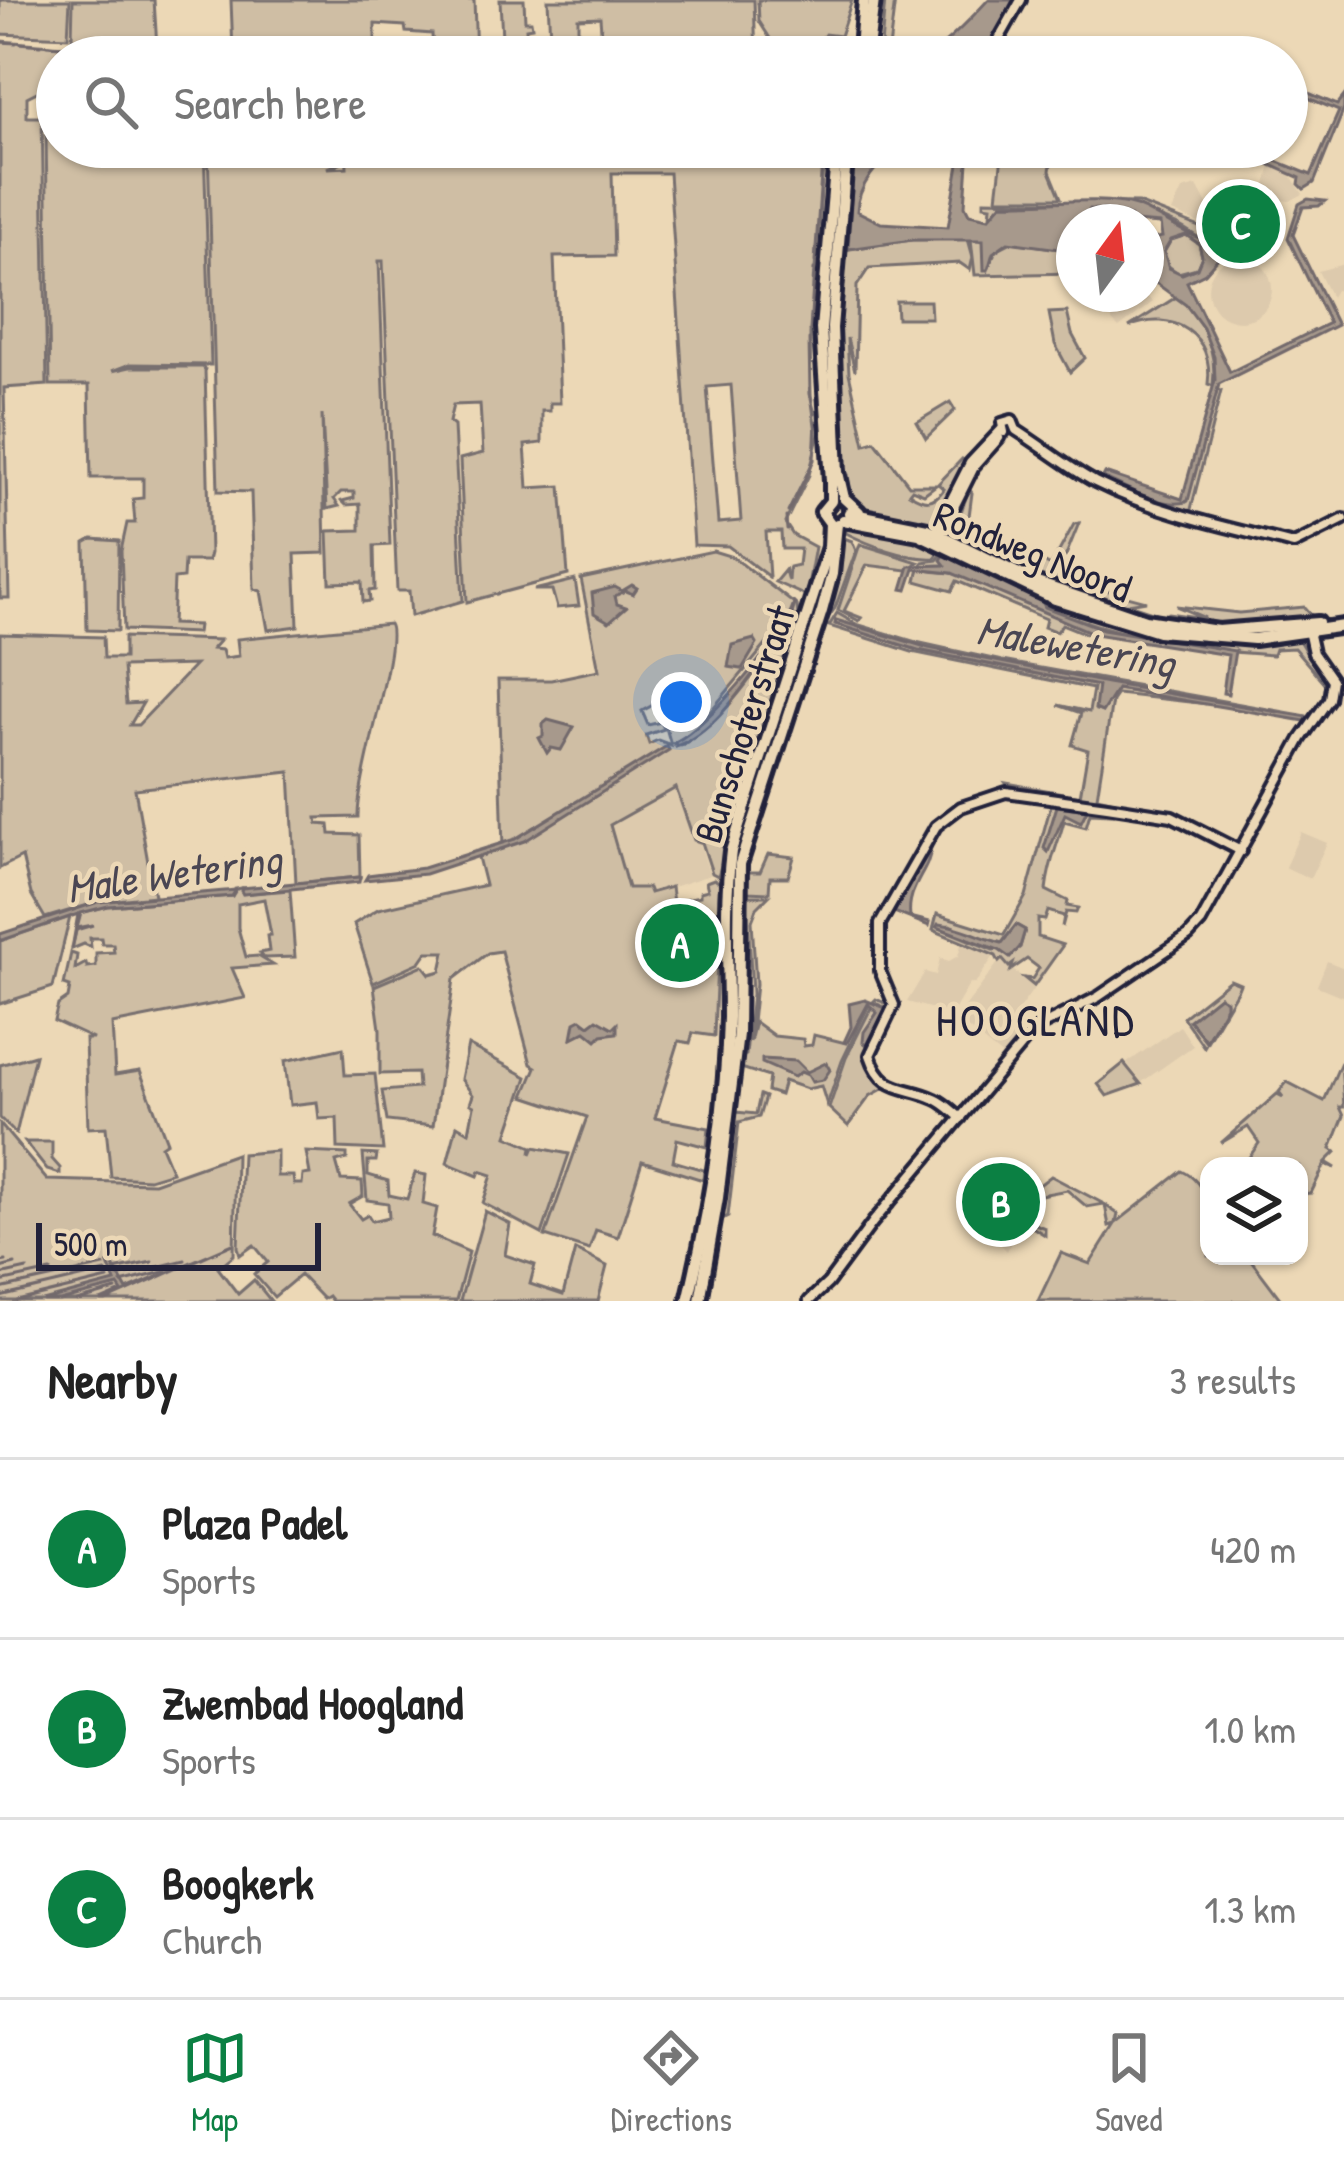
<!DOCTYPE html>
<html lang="en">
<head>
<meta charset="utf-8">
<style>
  body { margin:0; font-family:"Patrick Hand",sans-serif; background:#f6f6f6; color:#222 }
  .controls { position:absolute; right:36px; bottom:36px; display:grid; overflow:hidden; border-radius:24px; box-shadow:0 3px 9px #0004 }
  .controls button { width:108px; height:108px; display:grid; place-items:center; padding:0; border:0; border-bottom:3px solid #e0e0e0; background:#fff; color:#222; font:60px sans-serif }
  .compass { position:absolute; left:1056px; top:204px; width:108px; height:108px; border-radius:50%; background:#fff; box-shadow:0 3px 9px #0004; rotate:15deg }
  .scale { position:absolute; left:36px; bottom:30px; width:285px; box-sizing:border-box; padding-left:12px; border:6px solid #22223b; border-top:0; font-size:33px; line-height:42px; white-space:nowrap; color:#22223b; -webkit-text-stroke:9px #ecd8b6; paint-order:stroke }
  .you { position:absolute; left:681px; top:702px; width:42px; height:42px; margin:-30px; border:9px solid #fff; border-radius:50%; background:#1a73e8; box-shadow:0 0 0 18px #1a73e833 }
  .badge { display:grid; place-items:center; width:78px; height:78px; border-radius:50%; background:#0b8043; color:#fff; font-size:39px; font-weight:700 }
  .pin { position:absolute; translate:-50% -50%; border:6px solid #fff; box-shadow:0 3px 12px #0006 }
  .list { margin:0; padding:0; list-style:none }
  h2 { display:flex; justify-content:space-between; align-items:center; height:156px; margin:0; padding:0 48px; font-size:51px }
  h2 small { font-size:39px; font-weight:400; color:#767676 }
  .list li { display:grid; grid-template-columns:78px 1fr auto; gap:36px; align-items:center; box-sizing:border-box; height:180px; padding:0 48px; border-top:3px solid #e0e0e0 }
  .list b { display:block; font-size:45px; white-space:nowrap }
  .list p { margin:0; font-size:39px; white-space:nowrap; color:#767676 }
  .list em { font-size:39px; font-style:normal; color:#767676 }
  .icon { flex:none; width:66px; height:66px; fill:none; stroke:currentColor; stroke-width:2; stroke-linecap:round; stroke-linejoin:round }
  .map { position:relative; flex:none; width:1344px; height:1301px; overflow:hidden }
  .search { position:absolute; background:#fff; box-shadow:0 3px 9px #0004; left:36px; right:36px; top:36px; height:132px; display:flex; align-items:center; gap:30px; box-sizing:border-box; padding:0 42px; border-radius:66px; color:#767676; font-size:45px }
  .sheet { height:696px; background:#fff }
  nav { display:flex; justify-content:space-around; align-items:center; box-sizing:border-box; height:168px; border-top:3px solid #e0e0e0; background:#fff; font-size:33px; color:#767676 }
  nav a { display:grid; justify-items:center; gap:6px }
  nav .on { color:#0b8043 }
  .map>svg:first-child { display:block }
</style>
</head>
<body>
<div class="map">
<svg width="1344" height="1301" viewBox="0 0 1344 1301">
  <rect width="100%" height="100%" fill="#ecd8b6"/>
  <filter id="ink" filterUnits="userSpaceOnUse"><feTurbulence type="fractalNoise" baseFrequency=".00833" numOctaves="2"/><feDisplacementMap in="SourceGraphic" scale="24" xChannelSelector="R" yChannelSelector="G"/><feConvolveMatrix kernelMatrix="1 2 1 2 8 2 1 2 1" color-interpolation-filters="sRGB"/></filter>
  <g filter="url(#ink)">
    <g fill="#ddcaad">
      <polygon points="1271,165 1288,171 1303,194 1290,201 1263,198"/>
      <polygon points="1197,186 1211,212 1198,223 1172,212 1182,190"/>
      <circle cx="1240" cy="289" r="32"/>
      <polygon points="1344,264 1344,291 1335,290 1331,297 1318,271"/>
      <polygon points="1109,294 1144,294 1153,302 1119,328 1112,321"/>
      <polygon points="671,753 710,875 629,901 601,804"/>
      <polygon points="1301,832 1327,843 1310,879 1285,867"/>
      <polygon points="962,941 994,956 975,984 970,983 952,1014 907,1002 925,972 936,975 940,958 949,961 958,956"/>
      <polygon points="1000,960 1035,987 1014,1016 1027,1027 1003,1057 966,1027 967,1022 959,1016"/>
      <polygon points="1327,961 1344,968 1344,997 1317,986"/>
      <polygon points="1180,1026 1193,1046 1142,1082 1127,1063"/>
      <polygon points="979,1195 1018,1228 1007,1251 971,1213"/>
    </g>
    <g fill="#cfbea4" stroke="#787070" stroke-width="3" fill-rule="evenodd">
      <polygon points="0,0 70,0 68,37 0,34"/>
      <polygon points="73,0 154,0 157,47 72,39"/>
      <polygon points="231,0 474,0 476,57 433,57 432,34 406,32 405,26 375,24 375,57 233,52"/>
      <polygon points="500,0 524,0 525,21 531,21 532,27 526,28 527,44 534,45 534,57 503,57"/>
      <polygon points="548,0 754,0 756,57 679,57 678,44 663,43 658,50 641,51 640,57 603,57 600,17 578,18 578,31 571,32 572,57 551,57"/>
      <polygon points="758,0 852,0 840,36 825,34 812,55 803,47 773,43 759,21"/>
      <polygon points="885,0 895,0 888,57 880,57"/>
      <polygon points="0,41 141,52 142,57 57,57 57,90 43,91 43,105 39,104 39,91 27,97 27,117 42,117 47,385 4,388 9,598 0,598"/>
      <polygon points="46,135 57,135 57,147 204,147 211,365 130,364 112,371 130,367 203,367 205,370 210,553 208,561 184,561 183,578 174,579 172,624 198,625 197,633 124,630 121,551 127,523 135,523 133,499 143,498 143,478 91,478 89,385 50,385"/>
      <path d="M208,147H343L345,161L327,168L347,167L346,147H805L823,166L810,334L811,394L817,441L809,475L785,523L793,535L815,547L806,596L775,582L785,570L788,581L789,567L798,565L800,549H782L781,532H766L769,577L728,546L694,545L669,173H612L614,256L554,257L560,403H550V411H542V443L525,445L528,488L561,486L568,575L467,602L460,459L483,453L480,404L453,405L449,422L454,426L463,601L411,616L409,591H397L383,261H379L390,545L374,546L375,590L369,591L370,601L363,602L362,582L330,583L328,531L360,530V504L346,505L342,501L354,498V492H341L334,499L339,506L327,509L322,415L325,553L295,554L298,626L268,630L261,591L254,589L251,492L218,491ZM731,385L741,521L718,523L707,387Z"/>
      <path d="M851,147H858L846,244L849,249L912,240L968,239L973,257L970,270L960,263L869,268L857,286L855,371L847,338L849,373L865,444L875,441L909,485H936L924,494L912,489L909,493C924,503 933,504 944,489L938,484L962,459L968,463L930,525L860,511L852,505L848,474L847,498L843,485L834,368Z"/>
      <polygon points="1003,147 1032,147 1051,163 1050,171 1061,198 997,198"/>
      <path d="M984,200L1138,203L1215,233V237L1203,241C1141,194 1075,204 1002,203L990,216L991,206L984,205Z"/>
      <polygon points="1186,235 1199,244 1202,256 1197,268 1178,273 1167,265 1164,252 1171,240"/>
      <polygon points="971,239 984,241 988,269 996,250 1012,242 1074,251 1074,273 975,275"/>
      <path d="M1178,296C1203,320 1218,351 1213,386L1208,384C1215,335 1173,308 1129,327Z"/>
      <polygon points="896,301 930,301 931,318 897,318"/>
      <polygon points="1067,312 1072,334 1085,358 1070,372 1055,344 1049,313"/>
      <polygon points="1217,390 1221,391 1190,513 1102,480 1146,495 1186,502"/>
      <polygon points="950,402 955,410 926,438 917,422"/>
      <polygon points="969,489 972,493 969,516 972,524 1051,566 1074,524 1079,523 1060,570 1112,592 1146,601 1128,604 1164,616 1168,613 1205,618 1176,606 1239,613 1304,607 1312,616 1296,619 1294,623 1222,628 1152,619 1050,585 1001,561 954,532"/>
      <path d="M851,527L898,530L943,546L935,558C908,560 867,544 844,532Z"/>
      <polygon points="844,538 852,541 856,551 835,608 820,629 835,585"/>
      <polygon points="92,539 119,541 118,631 87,630 85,543"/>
      <polygon points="860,544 918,562 907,570 867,565 844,611 862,618 859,621 838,610"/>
      <path d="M945,550L1136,627L1297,637L1325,684L1294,648L1275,649L1273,655C1197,651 1117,636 1045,607L1040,599L946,552L945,565L920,566L923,562L937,560Z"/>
      <path d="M713,551L733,557L797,606L798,615L785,622L694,731L674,743L682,745C726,721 764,659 794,619L799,618L754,756H750L755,740L747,737L729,782L741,786L747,775L718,876L712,873L698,830L700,842L694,840L676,788L610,825L628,888H648L650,893L671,887L674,911L666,913L702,916L684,912L685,899L700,896V892L708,890L706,882L714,879L720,883L714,1036L693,1033L690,1043L679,1041L655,1118L709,1128L707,1147L677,1139L673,1161L704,1170L703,1180L642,1161L618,1237L596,1230L589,1250L545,1236L587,1117L524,1096L536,1067L531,1064L501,951L488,953L454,979L433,1126L387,1121L382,1091L418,1088L417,1073L380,1074V1029L374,986L423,965L430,974L441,971L445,952H427L420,962L373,983L354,924L378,909L485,885L478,857L503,849L498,680H551L599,670L581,579ZM675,694L686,710L677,714L678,726L665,724L671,745L658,740L649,744L646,735L664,729L661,722L648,725L642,711L653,705V702Z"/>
      <path d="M919,568C932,573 943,571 956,574C997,586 1057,614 1095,634L1094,637L1062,624L1057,632L1044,627L1046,619L957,581L952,591L916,581Z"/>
      <polygon points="575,580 579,606 557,608 552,590 534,590"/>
      <polygon points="825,581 824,597 749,820 736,874 736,1009 724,1134 734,857"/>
      <path d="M837,613L856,624L916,642L1002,661L1307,716C1149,690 990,667 836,621V624L918,650L1098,686L1096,710L1102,711L1116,689L1217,705L1117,694L1112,701L1097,797L1167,813L1011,789L1006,783L1080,796L1088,750L1072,745L1081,713L1058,705L1089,712L1093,689L912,652L829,626Z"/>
      <path d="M389,624C401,641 357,779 358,817L317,818L318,824L329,825L330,834L359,835L360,877L296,883L290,772L135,789L154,896L98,902L45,918L31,894L22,857L0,868V634L103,637L104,658H124V637L220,640L212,649L222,650L224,658L239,656L237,639ZM195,665L138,725H130L143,703L126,704L123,667Z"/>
      <path d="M1052,801L1109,810L1112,814L1090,813L1086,827L1064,821C1057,848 1049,861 1046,890L1068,901L1067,906L1078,908L1076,913L1066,912L1062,927L1064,916L1048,911L1045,920L1038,919V937L1063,945L1034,986L1024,978L1032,979L1039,968L1027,959L1011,970L1013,964L1009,967L1002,959L999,962L996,956L933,930L937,914L1004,935L1026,896ZM950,925L968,934L1002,943L1016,925L1025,930L1020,947L993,950L937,927Z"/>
      <polygon points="768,854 794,857 788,877 770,877 769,893 747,892 747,872 760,872"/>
      <polygon points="242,888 243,894 290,890 295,957 264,958 260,953 269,951 267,936 271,935 264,899 238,904 238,928 246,957 258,956 273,965 232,968 245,998 112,1024 115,1075 140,1071 167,1142 161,1146 172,1172 149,1179 111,1177 106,1127 88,1128 85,1039 93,1039 54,1021 58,1005 68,998 70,987 64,985 71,953 77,955 75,969 86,963 87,967 96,966 96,953 114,952 113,944 102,944 101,938 90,938 91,947 84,944 72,949 80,913 108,906 232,896 235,889"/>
      <polygon points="747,896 769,896 757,908 752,921 756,984 750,1042 755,1022 774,1036 803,1039 804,1046 812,1045 814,1035 846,1043 869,1005 842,1061 827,1105 821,1086 807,1089 784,1081 780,1095 767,1091 769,1077 741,1068 743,1056 746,1055 752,994"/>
      <polygon points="70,917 53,987 0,1004 0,941"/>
      <path d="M1230,980L1240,984L1238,989L1204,1047L1183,1017ZM1219,996L1226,1002L1206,1041L1190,1020Z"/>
      <polygon points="876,999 892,1006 867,1058 888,1086 870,1096 848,1126 829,1108 846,1058 872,1006 877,1013 866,1035 867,1044 886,1008 873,1002"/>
      <polygon points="468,1045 527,1077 507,1136 532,1147 531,1154 534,1147 569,1154 542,1234 483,1203 492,1175 480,1171 478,1176 447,1163 457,1125 469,1132 474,1106 470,1104 473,1095 461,1079"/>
      <polygon points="343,1048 345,1075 375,1074 383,1150 338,1148 337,1118 319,1119 317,1102 290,1105 285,1061"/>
      <polygon points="35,1055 16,1134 0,1118 0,1065"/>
      <polygon points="1341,1062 1344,1107 1340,1107 1344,1116 1331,1149 1336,1152 1326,1162 1336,1168 1325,1164 1311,1193 1299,1194 1299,1166 1243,1166 1259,1143 1248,1127 1221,1143 1277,1094 1283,1097 1279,1092 1287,1082 1324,1101"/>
      <polygon points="1124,1063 1141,1084 1107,1096 1098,1084"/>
      <polygon points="760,1095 765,1097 759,1117 739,1122 728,1216 722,1219 735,1112 756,1114"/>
      <polygon points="0,1124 47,1180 154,1183 236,1154 234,1255 218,1268 238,1294 254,1280 271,1301 0,1301"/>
      <polygon points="25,1142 52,1142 52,1159 60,1168 60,1174 47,1170"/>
      <polygon points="277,1151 277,1176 293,1176 294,1184 302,1184 303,1175 310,1174 306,1152 347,1154 347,1159 336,1162 341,1180 362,1181 363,1196 349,1204 361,1219 368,1215 372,1221 389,1217 388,1203 367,1200 363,1154 377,1155 376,1161 368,1161 368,1175 388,1181 389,1195 407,1199 415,1173 426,1175 423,1204 437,1208 432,1236 469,1252 456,1301 332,1301 328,1296 323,1299 300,1275 274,1297 254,1274 268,1262 254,1245 240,1255 238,1247 242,1154"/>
      <path d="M1182,1171C1214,1186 1209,1224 1209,1256H1248L1282,1301H1038L1061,1253L1090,1264L1115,1224L1109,1226L1105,1205L1118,1214L1116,1223Z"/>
      <polygon points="999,1175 1034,1189 1051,1176 1104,1204 1087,1207 1067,1190 1030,1197 1033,1217 1030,1222 1045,1228 1045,1235 1013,1215 1022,1199"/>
      <polygon points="485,1211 510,1224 505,1255 535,1265 530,1284 563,1295 575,1250 607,1266 598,1301 460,1301"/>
    </g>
    <g fill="#a7998c" stroke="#72696c" stroke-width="3" fill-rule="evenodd">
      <path d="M988,0H1013L985,57H937V49C957,34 971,18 988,0Z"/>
      <polygon points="1287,84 1337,105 1344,96 1344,109 1314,183 1304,189 1299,184 1300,178 1251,156 1252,151 1311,175 1339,111 1287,89"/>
      <path d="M858,147H897C878,165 858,184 857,211L881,223L948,227L962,147H969L965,206L969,214L989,218L1002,203C1041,205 1099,195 1136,206C1157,213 1195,243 1213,240L1212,246L1220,256L1205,273L1187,282L1230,372L1329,323L1288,238L1299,204L1308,199L1325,201L1319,206L1303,207L1293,235L1337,325L1219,384L1188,501C1165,511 1125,487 1103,477L1105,473L1182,499L1215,380L1214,357L1203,328L1186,305L1146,276V234L1153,239L1162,237L1160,224L1134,222L1130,216L1121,213L1110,217L1109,222H1093L1104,210L1090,209L1083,222H1074V251L1008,242L993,253L988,270H984L983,240H912L848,249L853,170ZM1186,235L1199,244L1202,256L1197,268L1182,274L1169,268L1164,252L1171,240Z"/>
      <polygon points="946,552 1041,599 1045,607 1103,629 1235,651 1228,694 1223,693 1228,655 1095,634 952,573 914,569 907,590 902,589 909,566 945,565 941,560"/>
      <polygon points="632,585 637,588 633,594 625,591 615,596 617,604 626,607 609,622 594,613 592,593 615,587 622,591"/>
      <path d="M794,603L795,604L792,614L797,618C761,653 726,730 676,746L675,742C706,728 787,634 794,603Z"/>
      <polygon points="836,620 929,648 1107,683 1308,717 1305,721 1117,689 1102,712 1095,709 1098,686 918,650 835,624"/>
      <polygon points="754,639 757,644 742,669 728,667 732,645"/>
      <polygon points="548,720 574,727 561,750 551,748 547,753 539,738 543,736 543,724"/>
      <polygon points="667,746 669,750 525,841 425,874 365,880 368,875 423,868 515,839"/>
      <polygon points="1057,806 1087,810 1081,822 1065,814 1048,852 1044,848"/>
      <path d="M931,847C930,872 906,887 910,917L930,922L929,926L894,912Z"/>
      <polygon points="360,877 359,882 243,894 241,891 242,888"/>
      <polygon points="236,890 232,896 108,906 81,913 77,928 93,925 76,930 72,949 78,914 0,941 0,934 98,902"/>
      <path d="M938,924C959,925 981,938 1002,943L1016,925L1025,930L1020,947L1010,958L999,950L937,927Z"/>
      <polygon points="1219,996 1226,1000 1226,1006 1206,1041 1189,1020"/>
      <polygon points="865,1000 886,1008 867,1045 863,1042 864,1032 877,1013 868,1004 847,1043 844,1042 851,1027 849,1004"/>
      <polygon points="581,1019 589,1025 597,1019 613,1028 617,1024 617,1033 602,1035 597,1040 586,1031 572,1038 575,1022"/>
      <polygon points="762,1059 796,1061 807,1072 826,1063 830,1070 823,1080 812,1082 808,1075 801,1072 794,1077 762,1063"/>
      <polygon points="233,1244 106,1301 101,1301 122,1292 118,1286 60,1301 43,1301 115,1282 108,1264 112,1264 127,1290"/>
    </g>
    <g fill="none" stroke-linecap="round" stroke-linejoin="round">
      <g stroke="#72696c" stroke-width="3">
        <polyline points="0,33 2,33"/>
        <polyline points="0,42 16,43"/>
        <polyline points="20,43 40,45"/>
        <polyline points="47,45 212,57"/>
        <polyline points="809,149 822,161 815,262"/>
        <polyline points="810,330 814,269"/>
        <polyline points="809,339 810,394 815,414"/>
        <polyline points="788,512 814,460 816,421"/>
        <polyline points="786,517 787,530"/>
        <polyline points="0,1262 6,1261"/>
        <polyline points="0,1268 15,1264"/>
        <polyline points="114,1270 152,1262"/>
        <polyline points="0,1275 27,1269"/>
        <polyline points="117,1277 185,1260"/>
        <polyline points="0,1282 51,1271"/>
        <polyline points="121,1283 167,1271"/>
        <polyline points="0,1289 104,1266"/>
        <polyline points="0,1297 106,1272"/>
        <polyline points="17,1301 108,1279"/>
        <polyline points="77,1301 116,1290"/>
      </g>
      <defs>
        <g id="minor">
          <polyline points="989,57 1021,0"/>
          <path d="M1004,432L1002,423L1012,420L1016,430C1043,447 1067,467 1095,482C1157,513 1227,527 1294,544L1344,519"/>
          <polyline points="935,532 970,463 1002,429"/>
          <polyline points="939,537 975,465 999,438"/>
          <path d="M961,1118C953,1112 945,1103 935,1099C906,1085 883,1095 870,1055L894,1005L880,971V924L936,826L961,807L1006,792L1107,806L1172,816L1241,851"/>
          <polyline points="809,1301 828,1283 873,1222 1035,1029 1098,997 1188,936 1201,922 1301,739 1329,699 1332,680 1313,653 1307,626"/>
        </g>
        <g id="major">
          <polyline points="860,50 864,0"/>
          <polyline points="867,57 874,0"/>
          <polyline points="838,472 844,498 859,512"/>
          <polyline points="838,474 832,328 847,147"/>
          <polyline points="849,513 928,529 1037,583 1145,620 1218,631 1318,623"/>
          <polyline points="843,520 919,534 1055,599 1158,631 1254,639 1344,626"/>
          <path d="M688,1301C710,1209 726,1112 728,1017C728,962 724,906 731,851L829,547L830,523L822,512L831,501V481L821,329L837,147"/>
          <polyline points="700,1301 718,1198 738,1034 740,864 822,611 832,574 837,524"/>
        </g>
      </defs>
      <use href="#minor" stroke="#22223b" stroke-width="16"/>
      <use href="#major" stroke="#22223b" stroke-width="20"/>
      <use href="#minor" stroke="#ecd8b6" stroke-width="8"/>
      <use href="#major" stroke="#ecd8b6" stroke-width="10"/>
    </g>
  </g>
  <g text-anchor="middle" stroke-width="9" stroke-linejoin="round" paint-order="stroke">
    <g font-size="39" fill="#22223b" stroke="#ecd8b6">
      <text transform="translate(1033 551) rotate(22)" y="14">Rondweg Noord</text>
      <text transform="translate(744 724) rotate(-72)" y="14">Bunschoterstraat</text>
    </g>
    <g font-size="42" font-style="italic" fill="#4a4653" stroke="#ecd8b6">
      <text transform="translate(1076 646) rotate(10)" y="15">Malewetering</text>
      <text transform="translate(174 873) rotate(-8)" y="15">Male Wetering</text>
    </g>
    <g font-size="45" letter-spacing="3" fill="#22223b" stroke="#ecd8b6">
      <text x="1036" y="1036">HOOGLAND</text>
    </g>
  </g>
</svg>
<div class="controls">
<button><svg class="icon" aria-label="layers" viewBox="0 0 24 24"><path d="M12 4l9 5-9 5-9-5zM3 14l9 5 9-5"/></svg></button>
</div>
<svg class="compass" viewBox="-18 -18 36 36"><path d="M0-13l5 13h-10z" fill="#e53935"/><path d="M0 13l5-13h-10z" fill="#767676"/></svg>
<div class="scale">500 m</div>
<div class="you"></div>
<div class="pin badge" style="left:680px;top:943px">A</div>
<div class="pin badge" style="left:1001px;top:1202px">B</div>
<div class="pin badge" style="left:1241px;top:224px">C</div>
<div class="search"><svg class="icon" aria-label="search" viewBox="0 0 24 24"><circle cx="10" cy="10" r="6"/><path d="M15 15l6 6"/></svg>Search here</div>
</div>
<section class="sheet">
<h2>Nearby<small>3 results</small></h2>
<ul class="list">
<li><span class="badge">A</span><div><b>Plaza Padel</b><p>Sports</p></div><em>420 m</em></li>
<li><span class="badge">B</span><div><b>Zwembad Hoogland</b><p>Sports</p></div><em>1.0 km</em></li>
<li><span class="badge">C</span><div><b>Boogkerk</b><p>Church</p></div><em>1.3 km</em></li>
</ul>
</section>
<nav>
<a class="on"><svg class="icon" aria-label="map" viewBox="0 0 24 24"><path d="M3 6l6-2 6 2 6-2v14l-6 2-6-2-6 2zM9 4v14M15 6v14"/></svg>Map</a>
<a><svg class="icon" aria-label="directions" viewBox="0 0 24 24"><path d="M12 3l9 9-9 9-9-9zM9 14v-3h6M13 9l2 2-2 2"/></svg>Directions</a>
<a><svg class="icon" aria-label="saved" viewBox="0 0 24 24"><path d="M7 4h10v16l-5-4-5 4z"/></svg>Saved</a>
</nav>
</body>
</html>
